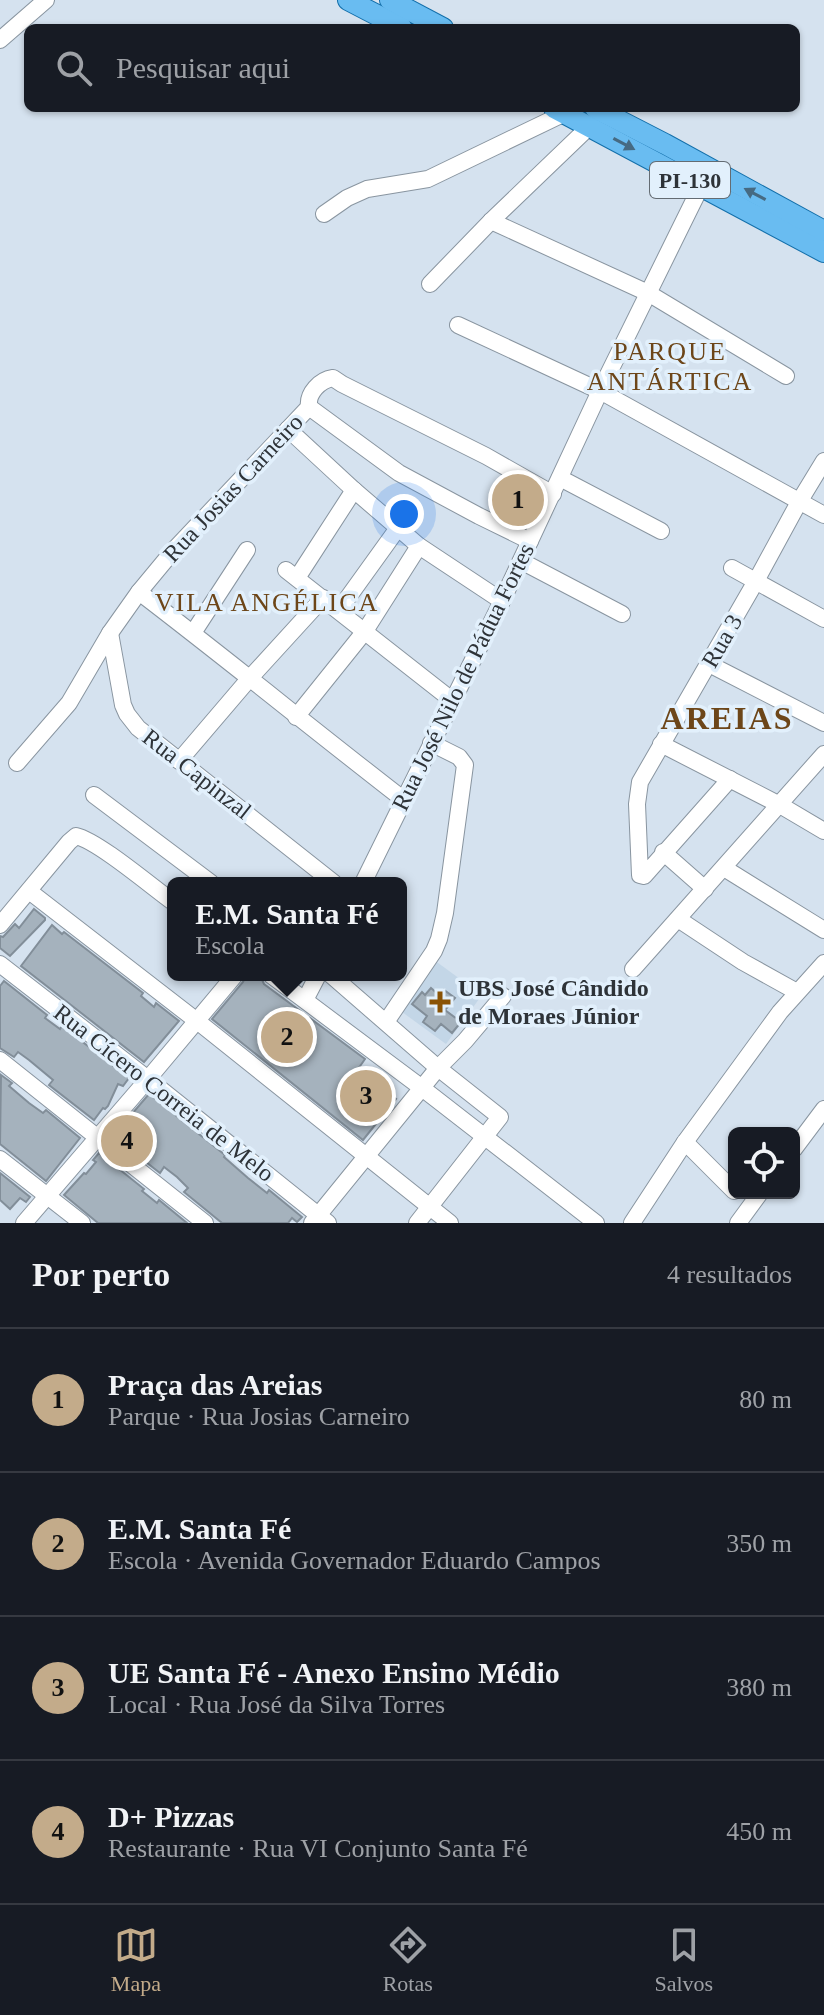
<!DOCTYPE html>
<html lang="pt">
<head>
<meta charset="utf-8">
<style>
  body { margin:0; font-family:"Times New Roman",serif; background:#20242c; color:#f1f3f6 }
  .controls { position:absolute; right:24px; bottom:24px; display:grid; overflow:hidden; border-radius:12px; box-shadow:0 2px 6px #0004 }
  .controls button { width:72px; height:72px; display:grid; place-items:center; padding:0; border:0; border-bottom:2px solid #363941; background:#171b24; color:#f1f3f6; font:40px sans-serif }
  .you { position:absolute; left:404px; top:514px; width:28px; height:28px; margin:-20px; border:6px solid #fff; border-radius:50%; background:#1a73e8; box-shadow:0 0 0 12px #1a73e833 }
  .badge { display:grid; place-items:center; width:52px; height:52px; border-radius:50%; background:#c3ab8a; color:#111; font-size:26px; font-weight:700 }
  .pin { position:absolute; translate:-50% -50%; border:4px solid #fff; box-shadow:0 2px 8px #0006 }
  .popup { position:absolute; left:167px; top:877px; width:240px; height:104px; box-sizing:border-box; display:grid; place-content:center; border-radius:12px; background:#171b24; filter:drop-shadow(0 2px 6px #0005); font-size:26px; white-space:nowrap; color:#9ea1a6 }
  .popup b { font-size:30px; color:#f1f3f6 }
  .popup::after { content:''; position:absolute; left:50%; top:100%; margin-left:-16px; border:16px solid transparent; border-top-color:#171b24 }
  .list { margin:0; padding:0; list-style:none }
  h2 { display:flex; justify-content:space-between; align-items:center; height:104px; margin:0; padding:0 32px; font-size:34px }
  h2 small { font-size:26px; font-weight:400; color:#9ea1a6 }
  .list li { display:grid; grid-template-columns:52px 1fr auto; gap:24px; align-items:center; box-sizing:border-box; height:144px; padding:0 32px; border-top:2px solid #363941 }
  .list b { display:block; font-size:30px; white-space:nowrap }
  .list p { margin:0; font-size:26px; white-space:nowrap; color:#9ea1a6 }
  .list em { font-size:26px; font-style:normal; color:#9ea1a6 }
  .icon { flex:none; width:44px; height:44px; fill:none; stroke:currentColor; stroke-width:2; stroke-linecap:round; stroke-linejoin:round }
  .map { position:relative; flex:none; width:824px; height:1223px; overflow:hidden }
  .search { position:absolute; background:#171b24; box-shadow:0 2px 6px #0004; left:24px; right:24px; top:24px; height:88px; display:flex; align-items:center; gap:20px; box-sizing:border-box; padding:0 28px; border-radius:12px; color:#9ea1a6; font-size:30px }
  .sheet { height:680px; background:#171b24 }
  nav { display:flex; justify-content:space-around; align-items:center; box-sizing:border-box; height:112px; border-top:2px solid #363941; background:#171b24; font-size:22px; color:#9ea1a6 }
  nav a { display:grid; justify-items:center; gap:4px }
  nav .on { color:#c3ab8a }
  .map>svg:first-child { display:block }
</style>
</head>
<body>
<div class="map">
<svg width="824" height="1223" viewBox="0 0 824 1223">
  <rect width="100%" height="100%" fill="#d5e2ef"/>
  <polygon fill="#c3d6e7" points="434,960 482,995 446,1044 398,1009"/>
  <polygon fill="#a5ccf0" points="513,475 539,487 523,525 496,513"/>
  <g fill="#a5b2bd" stroke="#828e99" stroke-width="2">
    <polygon points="34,909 45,918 45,920 10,956 0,948 0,936 3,937 15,924 19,928"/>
    <polygon points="52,925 62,934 64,932 143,993 141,996 154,1007 156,1003 179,1021 144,1062 21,966"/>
    <polygon points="246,975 260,975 264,984 365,1059 358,1069 396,1099 363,1140 212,1019 243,982"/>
    <polygon points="4,981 47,1015 45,1018 60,1029 62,1026 129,1078 123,1086 118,1084 108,1106 105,1109 103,1108 94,1120 49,1085 53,1080 29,1060 18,1052 14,1057 0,1048 0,986"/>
    <polygon points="431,988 440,996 444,990 455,998 445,1010 461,1022 452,1033 441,1024 435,1031 423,1022 427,1016 412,1004 422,992 425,995"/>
    <polygon points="1,1075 12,1083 9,1086 29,1103 43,1113 46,1110 80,1138 46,1181 0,1144"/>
    <polygon points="149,1094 225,1155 224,1157 248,1178 267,1193 269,1190 302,1217 297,1222 292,1218 288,1223 222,1223 184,1192 188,1188 177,1177 164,1167 160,1173 113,1136"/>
    <polygon points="99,1153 144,1189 142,1191 157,1203 159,1200 187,1223 98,1223 64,1195 84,1173 86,1174 96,1162 93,1160"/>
    <polygon points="0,1173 30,1197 26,1202 20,1198 10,1209 0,1200"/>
  </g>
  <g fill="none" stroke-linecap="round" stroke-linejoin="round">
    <defs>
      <g id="minor">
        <polyline points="0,40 46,0"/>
        <polyline points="324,214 347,198 367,189 428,179 565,113"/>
        <polyline points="491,221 648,293 786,376"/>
        <polyline points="430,284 491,221 590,126"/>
        <polyline points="458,325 600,391 824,515"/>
        <polyline points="309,407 399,473 479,516 530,541"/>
        <polyline points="288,429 354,490 419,546 502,601"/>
        <polyline points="560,478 661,531"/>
        <polyline points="521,561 622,614"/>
        <polyline points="732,568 824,619"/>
        <polyline points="286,570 453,701"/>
        <polyline points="297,578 354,490"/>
        <path d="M139,592C228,660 315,731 404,800"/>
        <polyline points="339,610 398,528"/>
        <polyline points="110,633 123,705 127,714 138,728 334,883"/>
        <polyline points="193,633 247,550"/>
        <polyline points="709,664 824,723"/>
        <polyline points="296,717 365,631 419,546"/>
        <polyline points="661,744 780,805 824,831"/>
        <polyline points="179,761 249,679 323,598"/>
        <path d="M17,763L69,703L110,633L139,592L173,551L309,407C307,393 320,380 333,378L342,384L486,456L553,494"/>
        <polyline points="730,779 644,876 640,875 637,804 640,782 756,581 799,502 824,461"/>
        <polyline points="94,795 211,883"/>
        <polyline points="663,852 705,889"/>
        <polyline points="724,868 824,930"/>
        <polyline points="363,883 502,601 600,391 705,178"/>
        <polyline points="29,891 197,1021 450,1223"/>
        <polyline points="678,919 743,962 797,992"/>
        <path d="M0,925L69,842L76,836C98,841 152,887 173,902"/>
        <polyline points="0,964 148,1079 328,1223"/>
        <polyline points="633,969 824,754"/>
        <polyline points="271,975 422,1088 596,1223"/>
        <polyline points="331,975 438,1068 500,1117 417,1223"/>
        <polyline points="305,1000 318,975"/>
        <polyline points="386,1022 434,951 439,939 445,913 465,765 459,757 431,743"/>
        <polyline points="0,1060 205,1223"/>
        <polyline points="685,1142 734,1191"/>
        <polyline points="794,1149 824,1109"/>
        <polyline points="0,1159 82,1223"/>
        <polyline points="24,1223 148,1079 235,975"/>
        <polyline points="312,1223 438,1068 465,1041 503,996"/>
        <polyline points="632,1223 685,1142 780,1012 824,963"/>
        <polyline points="738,1223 760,1193"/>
      </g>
      <g id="major">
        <polyline points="348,0 402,28"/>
        <polyline points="390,0 443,28"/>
        <polyline points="554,108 824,252"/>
        <polyline points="595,108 665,144 824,231"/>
      </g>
    </defs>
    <use href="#minor" stroke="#8995a0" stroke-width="18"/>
    <use href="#major" stroke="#136faa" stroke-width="22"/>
    <use href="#minor" stroke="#fff" stroke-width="16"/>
    <use href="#major" stroke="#69bcf1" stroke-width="20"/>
  </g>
  <defs><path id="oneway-solid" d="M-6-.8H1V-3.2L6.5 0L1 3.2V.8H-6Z" transform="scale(2)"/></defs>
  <g fill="#466a82">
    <use href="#oneway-solid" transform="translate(624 144) rotate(28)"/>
    <use href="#oneway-solid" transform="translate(755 194) rotate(-152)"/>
  </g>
  <path fill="#8a5305" stroke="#e2f0fc" stroke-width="3" d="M436 990h8v8h8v8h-8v8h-8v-8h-8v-8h8z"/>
  <g text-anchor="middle" stroke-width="7" stroke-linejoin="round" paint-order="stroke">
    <rect fill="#e2f0fc" stroke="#646c73" stroke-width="2" x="650" y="162" width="80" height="36" rx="6"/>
    <g font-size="22" font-weight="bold" fill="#2e3338">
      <text x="690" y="188">PI-130</text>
    </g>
    <g font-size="24" fill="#2e3338" stroke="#e2f0fc">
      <text transform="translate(233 488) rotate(-47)" y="8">Rua Josias Carneiro</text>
      <text transform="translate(722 641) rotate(-60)" y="8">Rua 3</text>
      <text transform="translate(463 677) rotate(-64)" y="8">Rua José Nilo de Pádua Fortes</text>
      <text transform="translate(197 774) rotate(38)" y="8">Rua Capinzal</text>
      <text transform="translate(164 1093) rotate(38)" y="8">Rua Cícero Correia de Melo</text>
    </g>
    <g font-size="24" font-weight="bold" fill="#2e3338" stroke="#e2f0fc" text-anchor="start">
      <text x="458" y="996">UBS José Cândido<tspan x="458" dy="28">de Moraes Júnior</tspan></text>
    </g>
    <g font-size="26" letter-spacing="2" fill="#6d4619" stroke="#e2f0fc">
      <text x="670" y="360">PARQUE<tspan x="670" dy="30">ANTÁRTICA</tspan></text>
      <text x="267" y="611">VILA ANGÉLICA</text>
    </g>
    <g font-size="32" font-weight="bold" letter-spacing="2" fill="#6d4619" stroke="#e2f0fc">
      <text x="727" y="729">AREIAS</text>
    </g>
  </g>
</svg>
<div class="controls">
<button><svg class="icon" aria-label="locate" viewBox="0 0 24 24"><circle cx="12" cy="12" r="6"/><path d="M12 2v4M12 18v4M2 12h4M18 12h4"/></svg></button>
</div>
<div class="you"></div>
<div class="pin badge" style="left:518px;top:500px">1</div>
<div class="pin badge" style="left:287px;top:1037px">2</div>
<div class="popup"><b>E.M. Santa Fé</b>Escola</div>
<div class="pin badge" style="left:366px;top:1096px">3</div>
<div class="pin badge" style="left:127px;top:1141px">4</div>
<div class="search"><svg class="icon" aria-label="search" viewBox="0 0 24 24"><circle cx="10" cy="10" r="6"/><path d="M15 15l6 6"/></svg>Pesquisar aqui</div>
</div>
<section class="sheet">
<h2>Por perto<small>4 resultados</small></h2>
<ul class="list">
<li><span class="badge">1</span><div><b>Praça das Areias</b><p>Parque · Rua Josias Carneiro</p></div><em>80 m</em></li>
<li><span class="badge">2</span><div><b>E.M. Santa Fé</b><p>Escola · Avenida Governador Eduardo Campos</p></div><em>350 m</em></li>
<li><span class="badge">3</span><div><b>UE Santa Fé - Anexo Ensino Médio</b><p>Local · Rua José da Silva Torres</p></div><em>380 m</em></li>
<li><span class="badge">4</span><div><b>D+ Pizzas</b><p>Restaurante · Rua VI Conjunto Santa Fé</p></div><em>450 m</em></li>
</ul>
</section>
<nav>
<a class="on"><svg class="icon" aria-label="map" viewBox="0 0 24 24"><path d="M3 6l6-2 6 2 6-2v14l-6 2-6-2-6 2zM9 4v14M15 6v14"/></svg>Mapa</a>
<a><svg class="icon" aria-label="directions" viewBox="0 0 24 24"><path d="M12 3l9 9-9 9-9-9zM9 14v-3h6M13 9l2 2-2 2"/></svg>Rotas</a>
<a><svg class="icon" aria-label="saved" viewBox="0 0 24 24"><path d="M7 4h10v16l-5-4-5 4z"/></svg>Salvos</a>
</nav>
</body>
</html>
